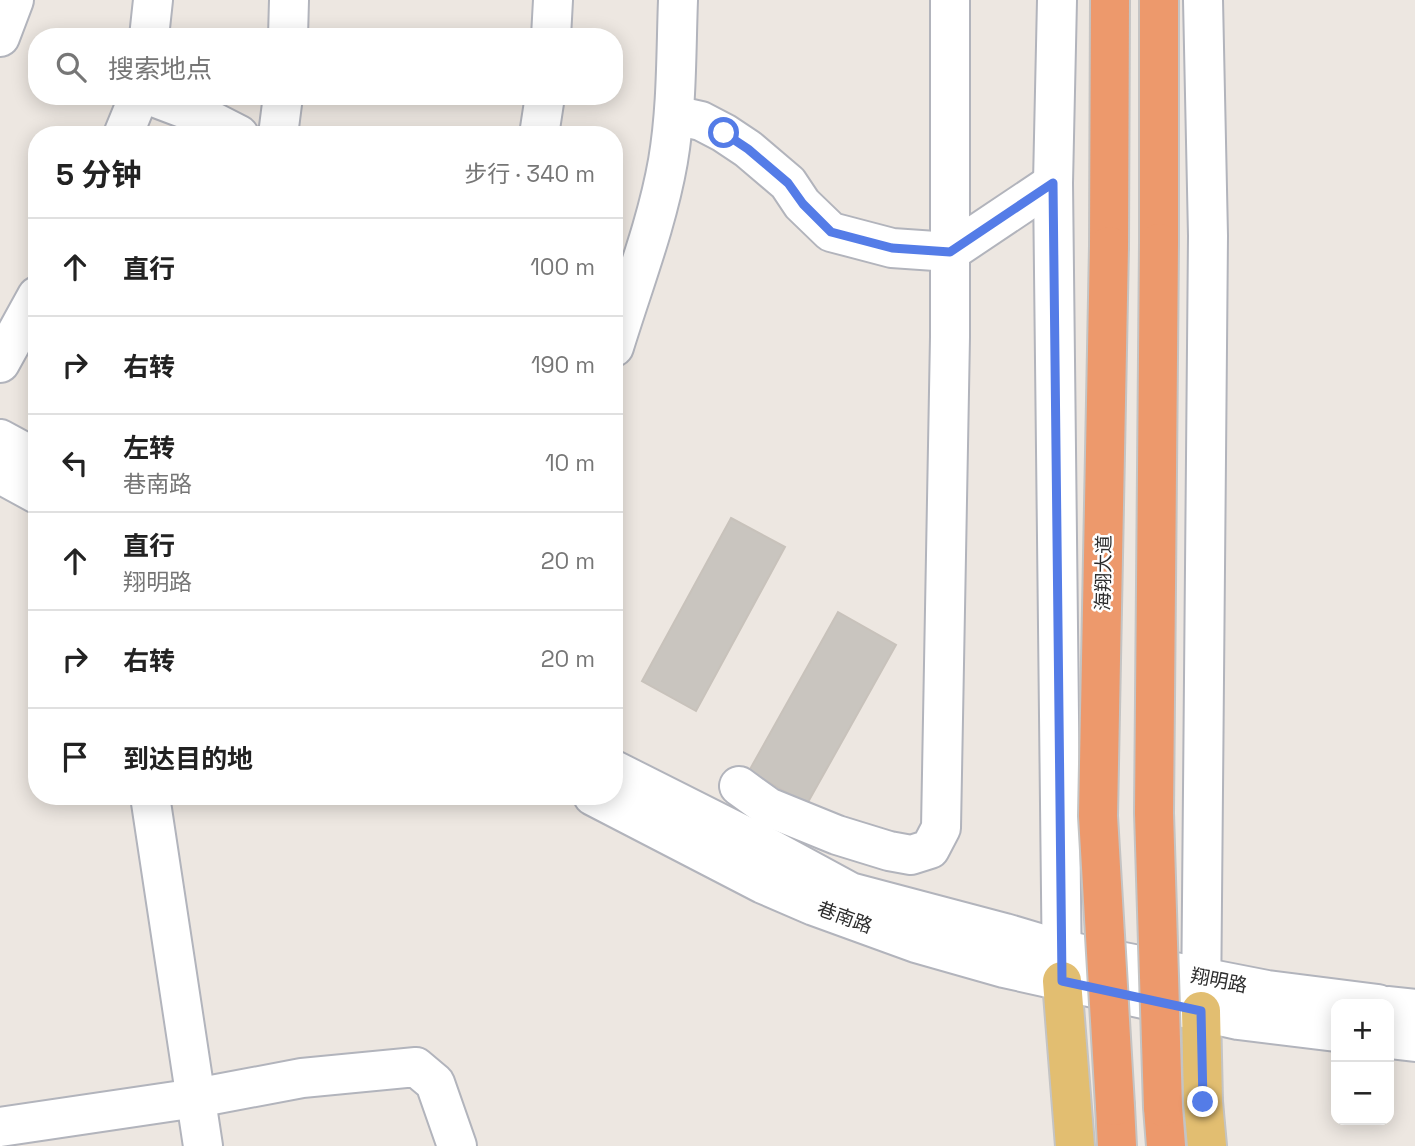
<!DOCTYPE html>
<html lang="zh">
<head>
<meta charset="utf-8">
<style>
  body { margin:0; font-family:"Space Grotesk","Noto Sans SC",sans-serif; background:#f2f2f2; color:#222 }
  .controls { position:absolute; right:21px; bottom:21px; display:grid; overflow:hidden; border-radius:14px; box-shadow:0 4px 18px #0003 }
  .controls button { width:63px; height:63px; display:grid; place-items:center; padding:0; border:0; border-bottom:2px solid #e0e0e0; background:#fff; color:#222; font:35px sans-serif }
  .stop { position:absolute; width:21px; height:21px; margin:-16px; border:5px solid #547ce7; border-radius:50%; background:#fff }
  .stop.end { background:#547ce7; border-color:#fff; box-shadow:0 2px 7px #0008 }
  .list { margin:0; padding:0; list-style:none }
  h2 { display:flex; justify-content:space-between; align-items:center; height:91px; margin:0; padding:0 28px; font-size:30px }
  h2 small { font-size:23px; font-weight:400; color:#767676 }
  .list li { display:grid; grid-template-columns:46px 1fr auto; gap:21px; align-items:center; box-sizing:border-box; height:98px; padding:0 28px; border-top:2px solid #e0e0e0 }
  .list b { display:block; font-size:26px; white-space:nowrap }
  .list p { margin:0; font-size:23px; white-space:nowrap; color:#767676 }
  .list em { font-size:23px; font-style:normal; color:#767676 }
  .icon { flex:none; width:38px; height:38px; fill:none; stroke:currentColor; stroke-width:2; stroke-linecap:round; stroke-linejoin:round }
  .map { position:relative; flex:none; width:1415px; height:1146px; overflow:hidden }
  .search { position:absolute; background:#fff; box-shadow:0 4px 18px #0003; left:28px; top:28px; width:595px; height:77px; display:flex; align-items:center; gap:18px; box-sizing:border-box; padding:0 24px; border-radius:28px; color:#767676; font-size:26px }
  .panel { position:absolute; background:#fff; box-shadow:0 4px 18px #0003; left:28px; top:126px; width:595px; height:679px; border-radius:28px }
  .map>svg:first-child { display:block }
</style>
</head>
<body>
<div class="map">
<svg width="1415" height="1146" viewBox="0 0 1415 1146">
  <rect width="100%" height="100%" fill="#ede7e1"/>
  <g fill="#c9c5bf" stroke="#c8c2bb" stroke-width="2">
    <polygon points="731,518 785,547 696,711 642,681"/>
    <polygon points="838,612 896,645 807,804 749,771"/>
  </g>
  <g fill="none" stroke-linecap="round" stroke-linejoin="round">
    <defs>
      <g id="minor">
        <polyline points="1057,0 1053,183 1062,981"/>
        <polyline points="0,37 14,0"/>
        <polyline points="149,37 153,0"/>
        <polyline points="288,37 289,0"/>
        <polyline points="551,37 553,0"/>
        <polyline points="151,96 196,113 239,135"/>
        <polyline points="674,115 701,121 724,133 748,149 788,183 802,204 831,232 892,248 950,252 1053,183"/>
        <polyline points="123,135 139,96"/>
        <polyline points="278,135 283,96"/>
        <polyline points="539,135 545,96"/>
        <path d="M614,347C633,285 657,224 668,161C677,108 676,54 678,0"/>
        <polyline points="0,363 37,296"/>
        <polyline points="0,439 37,459"/>
        <polyline points="0,474 37,494"/>
        <polyline points="614,770 767,847 850,892 1005,933 1062,950 1267,990 1378,1004"/>
        <polyline points="739,786 768,807 837,835 889,851 911,855 930,849 941,828 950,337 950,0"/>
        <polyline points="150,796 203,1146"/>
        <polyline points="593,796 763,884 814,906 916,943 1004,968 1238,1020 1336,1032"/>
        <polyline points="1389,1006 1415,1009"/>
        <polyline points="1201,1011 1208,236 1203,0"/>
        <polyline points="1389,1039 1415,1042"/>
        <polyline points="0,1127 196,1098 302,1078 416,1067 435,1083 457,1146"/>
      </g>
      <g id="major">
        <polyline points="1062,981 1075,1146"/>
        <polyline points="1201,1011 1203,1102 1207,1146"/>
      </g>
      <g id="highway">
        <polyline points="1159,0 1159,243"/>
        <polyline points="1109,246 1110,0"/>
        <polyline points="1115,1106 1117,1146"/>
        <polyline points="1163,1107 1166,1146"/>
      </g>
    </defs>
    <use href="#minor" stroke="#b2b4bc" stroke-width="42"/>
    <use href="#major" stroke="#c4c4c4" stroke-width="42"/>
    <use href="#highway" stroke="#c4c4c4" stroke-width="42"/>
    <use href="#minor" stroke="#fff" stroke-width="38"/>
    <use href="#major" stroke="#e2be71" stroke-width="38"/>
    <use href="#highway" stroke="#ed996c" stroke-width="38"/>
    <defs>
      <g id="highway-bridge">
        <polyline points="1159,243 1154,813 1163,1107"/>
        <polyline points="1109,246 1098,816 1115,1106"/>
      </g>
    </defs>
    <use href="#highway-bridge" stroke="#c4c4c4" stroke-width="42" stroke-linecap="butt"/>
    <use href="#highway-bridge" stroke="#ed996c" stroke-width="38"/>
  </g>
  <g fill="none" stroke-linecap="round" stroke-linejoin="round">
    <polyline stroke="#547ce7" stroke-width="9" points="724,133 748,149 788,183 803,204 831,232 892,248 950,252 1053,183 1062,981 1201,1011 1203,1102"/>
  </g>
  <g text-anchor="middle" stroke-width="5" stroke-linejoin="round" paint-order="stroke">
    <g font-size="19" fill="#2d2d2d" stroke="#fff">
      <text transform="translate(1103 573) rotate(-89)" y="7">海翔大道</text>
      <text transform="translate(845 917) rotate(20)" y="7">巷南路</text>
      <text transform="translate(1219 980) rotate(11)" y="7">翔明路</text>
    </g>
  </g>
</svg>
<div class="controls">
<button>+</button>
<button>−</button>
</div>
<div class="stop" style="left:724px;top:133px"></div>
<div class="stop end" style="left:1203px;top:1102px"></div>
<div class="search"><svg class="icon" aria-label="search" viewBox="0 0 24 24"><circle cx="10" cy="10" r="6"/><path d="M15 15l6 6"/></svg>搜索地点</div>
<section class="panel">
<h2>5 分钟<small>步行 · 340 m</small></h2>
<ul class="list">
<li><svg class="icon" aria-label="ahead" viewBox="0 0 24 24"><path d="M12 20V5M6 11l6-6 6 6"/></svg><div><b>直行</b></div><em>100 m</em></li>
<li><svg class="icon" aria-label="right" viewBox="0 0 24 24"><path d="M7 20v-9h11M14 6l5 5-5 5"/></svg><div><b>右转</b></div><em>190 m</em></li>
<li><svg class="icon" aria-label="left" viewBox="0 0 24 24"><path d="M17 20v-9H6M10 6l-5 5 5 5"/></svg><div><b>左转</b><p>巷南路</p></div><em>10 m</em></li>
<li><svg class="icon" aria-label="ahead" viewBox="0 0 24 24"><path d="M12 20V5M6 11l6-6 6 6"/></svg><div><b>直行</b><p>翔明路</p></div><em>20 m</em></li>
<li><svg class="icon" aria-label="right" viewBox="0 0 24 24"><path d="M7 20v-9h11M14 6l5 5-5 5"/></svg><div><b>右转</b></div><em>20 m</em></li>
<li><svg class="icon" aria-label="arrive" viewBox="0 0 24 24"><path d="M6 21V4h12l-3 4 3 4H6"/></svg><div><b>到达目的地</b></div></li>
</ul>
</section>
</div>
</body>
</html>
